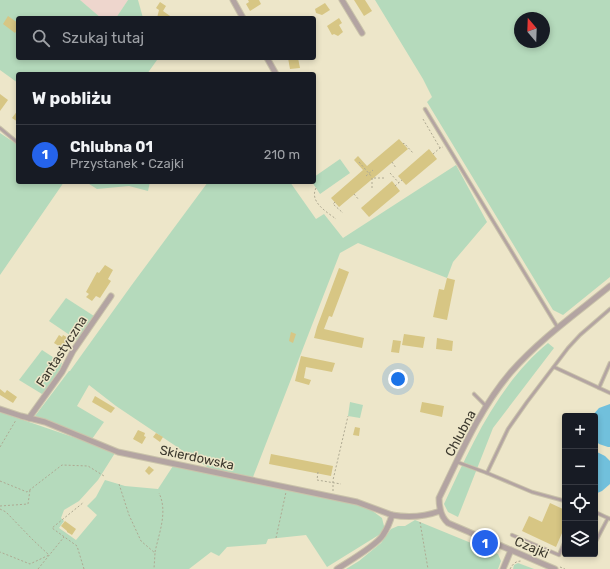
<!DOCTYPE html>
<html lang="pl">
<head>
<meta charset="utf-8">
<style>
  body { margin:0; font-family:Rubik,sans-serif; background:#20242c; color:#f1f3f6 }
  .controls { position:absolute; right:12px; bottom:12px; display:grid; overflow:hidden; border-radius:4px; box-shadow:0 2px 6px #0003 }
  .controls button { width:36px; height:36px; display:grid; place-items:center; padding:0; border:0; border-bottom:1px solid #363941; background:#171b24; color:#f1f3f6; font:20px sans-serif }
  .compass { position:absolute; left:514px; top:12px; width:36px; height:36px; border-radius:50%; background:#171b24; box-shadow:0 2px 6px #0003; rotate:341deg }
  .you { position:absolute; left:398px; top:379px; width:14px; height:14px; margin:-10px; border:3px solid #fff; border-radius:50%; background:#1a73e8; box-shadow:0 0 0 6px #1a73e833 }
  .badge { display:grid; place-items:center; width:26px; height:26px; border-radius:50%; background:#2563eb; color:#fff; font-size:13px; font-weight:700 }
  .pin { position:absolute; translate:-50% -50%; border:2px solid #fff; box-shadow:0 1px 4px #0006 }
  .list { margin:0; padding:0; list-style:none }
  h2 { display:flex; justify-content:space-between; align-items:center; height:52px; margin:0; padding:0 16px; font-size:17px }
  h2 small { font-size:13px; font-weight:400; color:#9ea1a6 }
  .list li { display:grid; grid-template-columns:26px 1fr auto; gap:12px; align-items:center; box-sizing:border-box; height:60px; padding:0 16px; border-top:1px solid #363941 }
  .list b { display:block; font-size:15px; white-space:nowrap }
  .list p { margin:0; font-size:13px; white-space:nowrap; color:#9ea1a6 }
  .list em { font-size:13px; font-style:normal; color:#9ea1a6 }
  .icon { flex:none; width:22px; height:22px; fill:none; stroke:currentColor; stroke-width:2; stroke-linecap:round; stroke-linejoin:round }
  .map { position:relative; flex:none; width:610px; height:569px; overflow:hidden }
  .search { position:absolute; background:#171b24; box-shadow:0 2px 6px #0003; left:16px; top:16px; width:300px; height:44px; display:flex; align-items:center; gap:10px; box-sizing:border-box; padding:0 14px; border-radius:4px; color:#9ea1a6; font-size:15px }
  .panel { position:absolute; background:#171b24; box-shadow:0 2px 6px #0003; left:16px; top:72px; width:300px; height:112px; border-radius:4px }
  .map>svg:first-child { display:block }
</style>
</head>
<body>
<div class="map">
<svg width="610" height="569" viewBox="0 0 610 569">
  <rect width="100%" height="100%" fill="#ede6c9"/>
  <polygon fill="#eed6cd" points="80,0 128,0 116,18 101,18"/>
  <g fill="#b5dabc" fill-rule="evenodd">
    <polygon points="0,0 80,0 101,18 18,18 18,58 156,58 157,60 147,74 18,74 18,83 0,70"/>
    <polygon points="128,0 138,0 143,18 116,18"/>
    <path d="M375,0H610V277L563,315L553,310L427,102L432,97L423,79ZM520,18H544V42H520Z"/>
    <polygon points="0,133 18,145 18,182 64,182 0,275"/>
    <polygon points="340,159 350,173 320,194 312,182 314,182 314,177"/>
    <polygon points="456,165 487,222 453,262 447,278 358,243 340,253 253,477 210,469 116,406 89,385 77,406 104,422 92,439 35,416 69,371 70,371 131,286 208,182 290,182 316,219 324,214 343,238"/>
    <polygon points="86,182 150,182 148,191 129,186 97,189"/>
    <polygon points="66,298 94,316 77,340 49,321"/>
    <path d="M548,343L554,348L493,428L458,517L448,512L444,504C471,446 498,384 548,343Z"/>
    <polygon points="42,350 62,363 59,373 42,394 19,380"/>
    <polygon points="350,402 363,405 360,418 348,416"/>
    <polygon points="0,412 96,445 115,453 98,480 79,501 64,510 61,518 64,521 59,528 76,540 97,515 87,506 96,497 105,480 125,486 158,489 173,466 366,506 382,518 385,530 382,533 327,567 306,535 268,539 266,544 227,547 219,556 211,552 189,569 0,569"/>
    <polygon points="415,520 498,554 501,561 498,569 346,569 359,561 381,543 391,529 398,526 405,526"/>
    <polygon points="518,563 534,569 513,569 514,565"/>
  </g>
  <g fill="#71c0dc">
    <polygon points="610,404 610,447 608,447 599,444 595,440 595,416 592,416 599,408"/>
    <polygon points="595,451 605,456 610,461 610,484 602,491 595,494"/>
  </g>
  <g fill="#d7c684">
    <polygon points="248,0 259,0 261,4 250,11 246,4 249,2"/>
    <polygon points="354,0 365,0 372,11 364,16"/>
    <polygon points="160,2 166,6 163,11 173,18 157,18 159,10 156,8"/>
    <polygon points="325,3 330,10 322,15 316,13 315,9"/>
    <polygon points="8,16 18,23 18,29 15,33 3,24"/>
    <polygon points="339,18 342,23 339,25 343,32 338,36 334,34 332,35 327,26"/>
    <polygon points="288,58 298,58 300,68 290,69"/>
    <polygon points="0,94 8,100 0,111"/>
    <polygon points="18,110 18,122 12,118"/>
    <polygon points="399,139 408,149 339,207 331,198 363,170 354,160 358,156 367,166"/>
    <polygon points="429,149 437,159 406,185 398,176"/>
    <polygon points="392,181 400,191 369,217 361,208"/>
    <polygon points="105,265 113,270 108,279 111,281 100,298 96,296 92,301 86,297 89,294 86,292 97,272 99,273"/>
    <polygon points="339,268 349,272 332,317 329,316 324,329 364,338 362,348 314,338 317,327"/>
    <polygon points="447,278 455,280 447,320 433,317 439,289 444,290"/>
    <polygon points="291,332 296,334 293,343 289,341"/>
    <polygon points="404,334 425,337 423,348 402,345"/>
    <polygon points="59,335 62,337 63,335 70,339 62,348 54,343"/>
    <polygon points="437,338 453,341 452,351 436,349"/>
    <polygon points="393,340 401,341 399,353 391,352"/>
    <polygon points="301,356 335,363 332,372 306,367 304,378 311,380 309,385 295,381"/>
    <polygon points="0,389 5,393 7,390 17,397 13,403 0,395"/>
    <polygon points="95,396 115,408 111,413 92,402"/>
    <polygon points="422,402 444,406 442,417 420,412"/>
    <polygon points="355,427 360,428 359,436 353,435"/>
    <polygon points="138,430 145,433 144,436 146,437 142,444 133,439"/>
    <polygon points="156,433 163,437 160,442 153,437"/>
    <polygon points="271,454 333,466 331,476 269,464"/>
    <polygon points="149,466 154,470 149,475 145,471"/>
    <polygon points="550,503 565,510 565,526 556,547 522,531 529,516 542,522"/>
    <polygon points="65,521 76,529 72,535 67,532 67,531 61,526"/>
  </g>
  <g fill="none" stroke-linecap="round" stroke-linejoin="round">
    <defs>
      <g id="service">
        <polyline points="425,109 558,328"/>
        <polyline points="0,128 18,143"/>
        <polyline points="554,367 610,393"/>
        <polyline points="599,388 610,363"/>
        <polyline points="474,394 486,406"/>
        <polyline points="457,462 487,473 532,492 565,501"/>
        <polyline points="487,473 508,429 527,402 568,348 580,335 610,309"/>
        <polyline points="595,512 610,519"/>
        <polyline points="512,535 559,555 565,541"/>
        <polyline points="595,543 608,518"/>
      </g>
      <g id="minor">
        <polyline points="233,0 243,18"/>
        <polyline points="342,0 362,33"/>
        <polyline points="267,58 276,74"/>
        <polyline points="0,409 21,416 45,422 118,452 357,502 392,515"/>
        <polyline points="29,418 62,372 73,351 111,296"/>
        <path d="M337,569C348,562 377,545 383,535C387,529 390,522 392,515C409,518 424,517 440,511"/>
        <polyline points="503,569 511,550"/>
        <path d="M555,569L448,523C441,517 439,508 439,498C460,455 480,408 511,372C540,339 577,313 610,286"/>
      </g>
    </defs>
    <use href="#service" stroke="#cac3aa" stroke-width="4.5"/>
    <use href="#minor" stroke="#cac3aa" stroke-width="7"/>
    <g stroke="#aea992" stroke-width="1" stroke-dasharray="2 2" stroke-linecap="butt">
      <polyline points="423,119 440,148"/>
      <polyline points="403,144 404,143 413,153"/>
      <polyline points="433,154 440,148 443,147"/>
      <polyline points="359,162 372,177"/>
      <polyline points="392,162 396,168"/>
      <polyline points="390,173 399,183"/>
      <polyline points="366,176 373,170"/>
      <polyline points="395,186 402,180"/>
      <path d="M316,188C309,202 327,212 336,219"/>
      <polyline points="372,188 372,178 384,178"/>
      <polyline points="354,194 359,200"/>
      <polyline points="335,202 333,204 343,213"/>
      <polyline points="0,447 16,420"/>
      <polyline points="318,472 317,480 341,484"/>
      <polyline points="0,481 27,492 62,465 88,466 104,476"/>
      <polyline points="119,484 129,515 141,541 155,553 154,569"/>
      <polyline points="333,491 333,480 348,416"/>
      <polyline points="0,506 28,504 30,490"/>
      <polyline points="0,509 6,512 33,540 49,555 30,564 0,552"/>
      <polyline points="420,522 428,569"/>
      <polyline points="276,538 286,492"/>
      <path d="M155,552C159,533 168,512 159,493"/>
      <polyline points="560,567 565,569"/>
      <polyline points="38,569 64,537"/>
      <polyline points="84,569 77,546 52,528 84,502"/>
      <path d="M510,569C513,564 515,561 522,561"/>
    </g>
    <use href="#service" stroke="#b3a4a2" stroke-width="2.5"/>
    <use href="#minor" stroke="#b3a4a2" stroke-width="5"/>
  </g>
  <g text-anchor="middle" stroke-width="3" stroke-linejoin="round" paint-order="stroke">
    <g font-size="13" fill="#3c392e" stroke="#ede6c9">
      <text transform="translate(61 351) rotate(-57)" y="5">Fantastyczna</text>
      <text transform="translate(460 433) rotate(-62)" y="5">Chlubna</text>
      <text transform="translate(197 457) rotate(12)" y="5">Skierdowska</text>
      <text transform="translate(532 547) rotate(23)" y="5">Czajki</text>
    </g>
  </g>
</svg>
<div class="controls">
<button>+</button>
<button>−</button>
<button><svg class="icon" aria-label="locate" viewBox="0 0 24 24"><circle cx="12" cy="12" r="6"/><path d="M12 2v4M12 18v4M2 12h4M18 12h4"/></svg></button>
<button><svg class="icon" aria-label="layers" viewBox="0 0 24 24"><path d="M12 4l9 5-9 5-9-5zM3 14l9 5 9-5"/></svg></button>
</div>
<svg class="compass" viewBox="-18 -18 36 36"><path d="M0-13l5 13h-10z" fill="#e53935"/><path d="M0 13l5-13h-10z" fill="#9ea1a6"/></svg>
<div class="you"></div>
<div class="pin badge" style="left:485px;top:543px">1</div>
<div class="search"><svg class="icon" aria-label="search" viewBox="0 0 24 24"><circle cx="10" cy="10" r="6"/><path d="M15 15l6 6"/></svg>Szukaj tutaj</div>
<section class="panel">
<h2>W pobliżu<small></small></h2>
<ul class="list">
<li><span class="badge">1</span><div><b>Chlubna 01</b><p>Przystanek · Czajki</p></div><em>210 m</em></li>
</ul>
</section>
</div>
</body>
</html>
